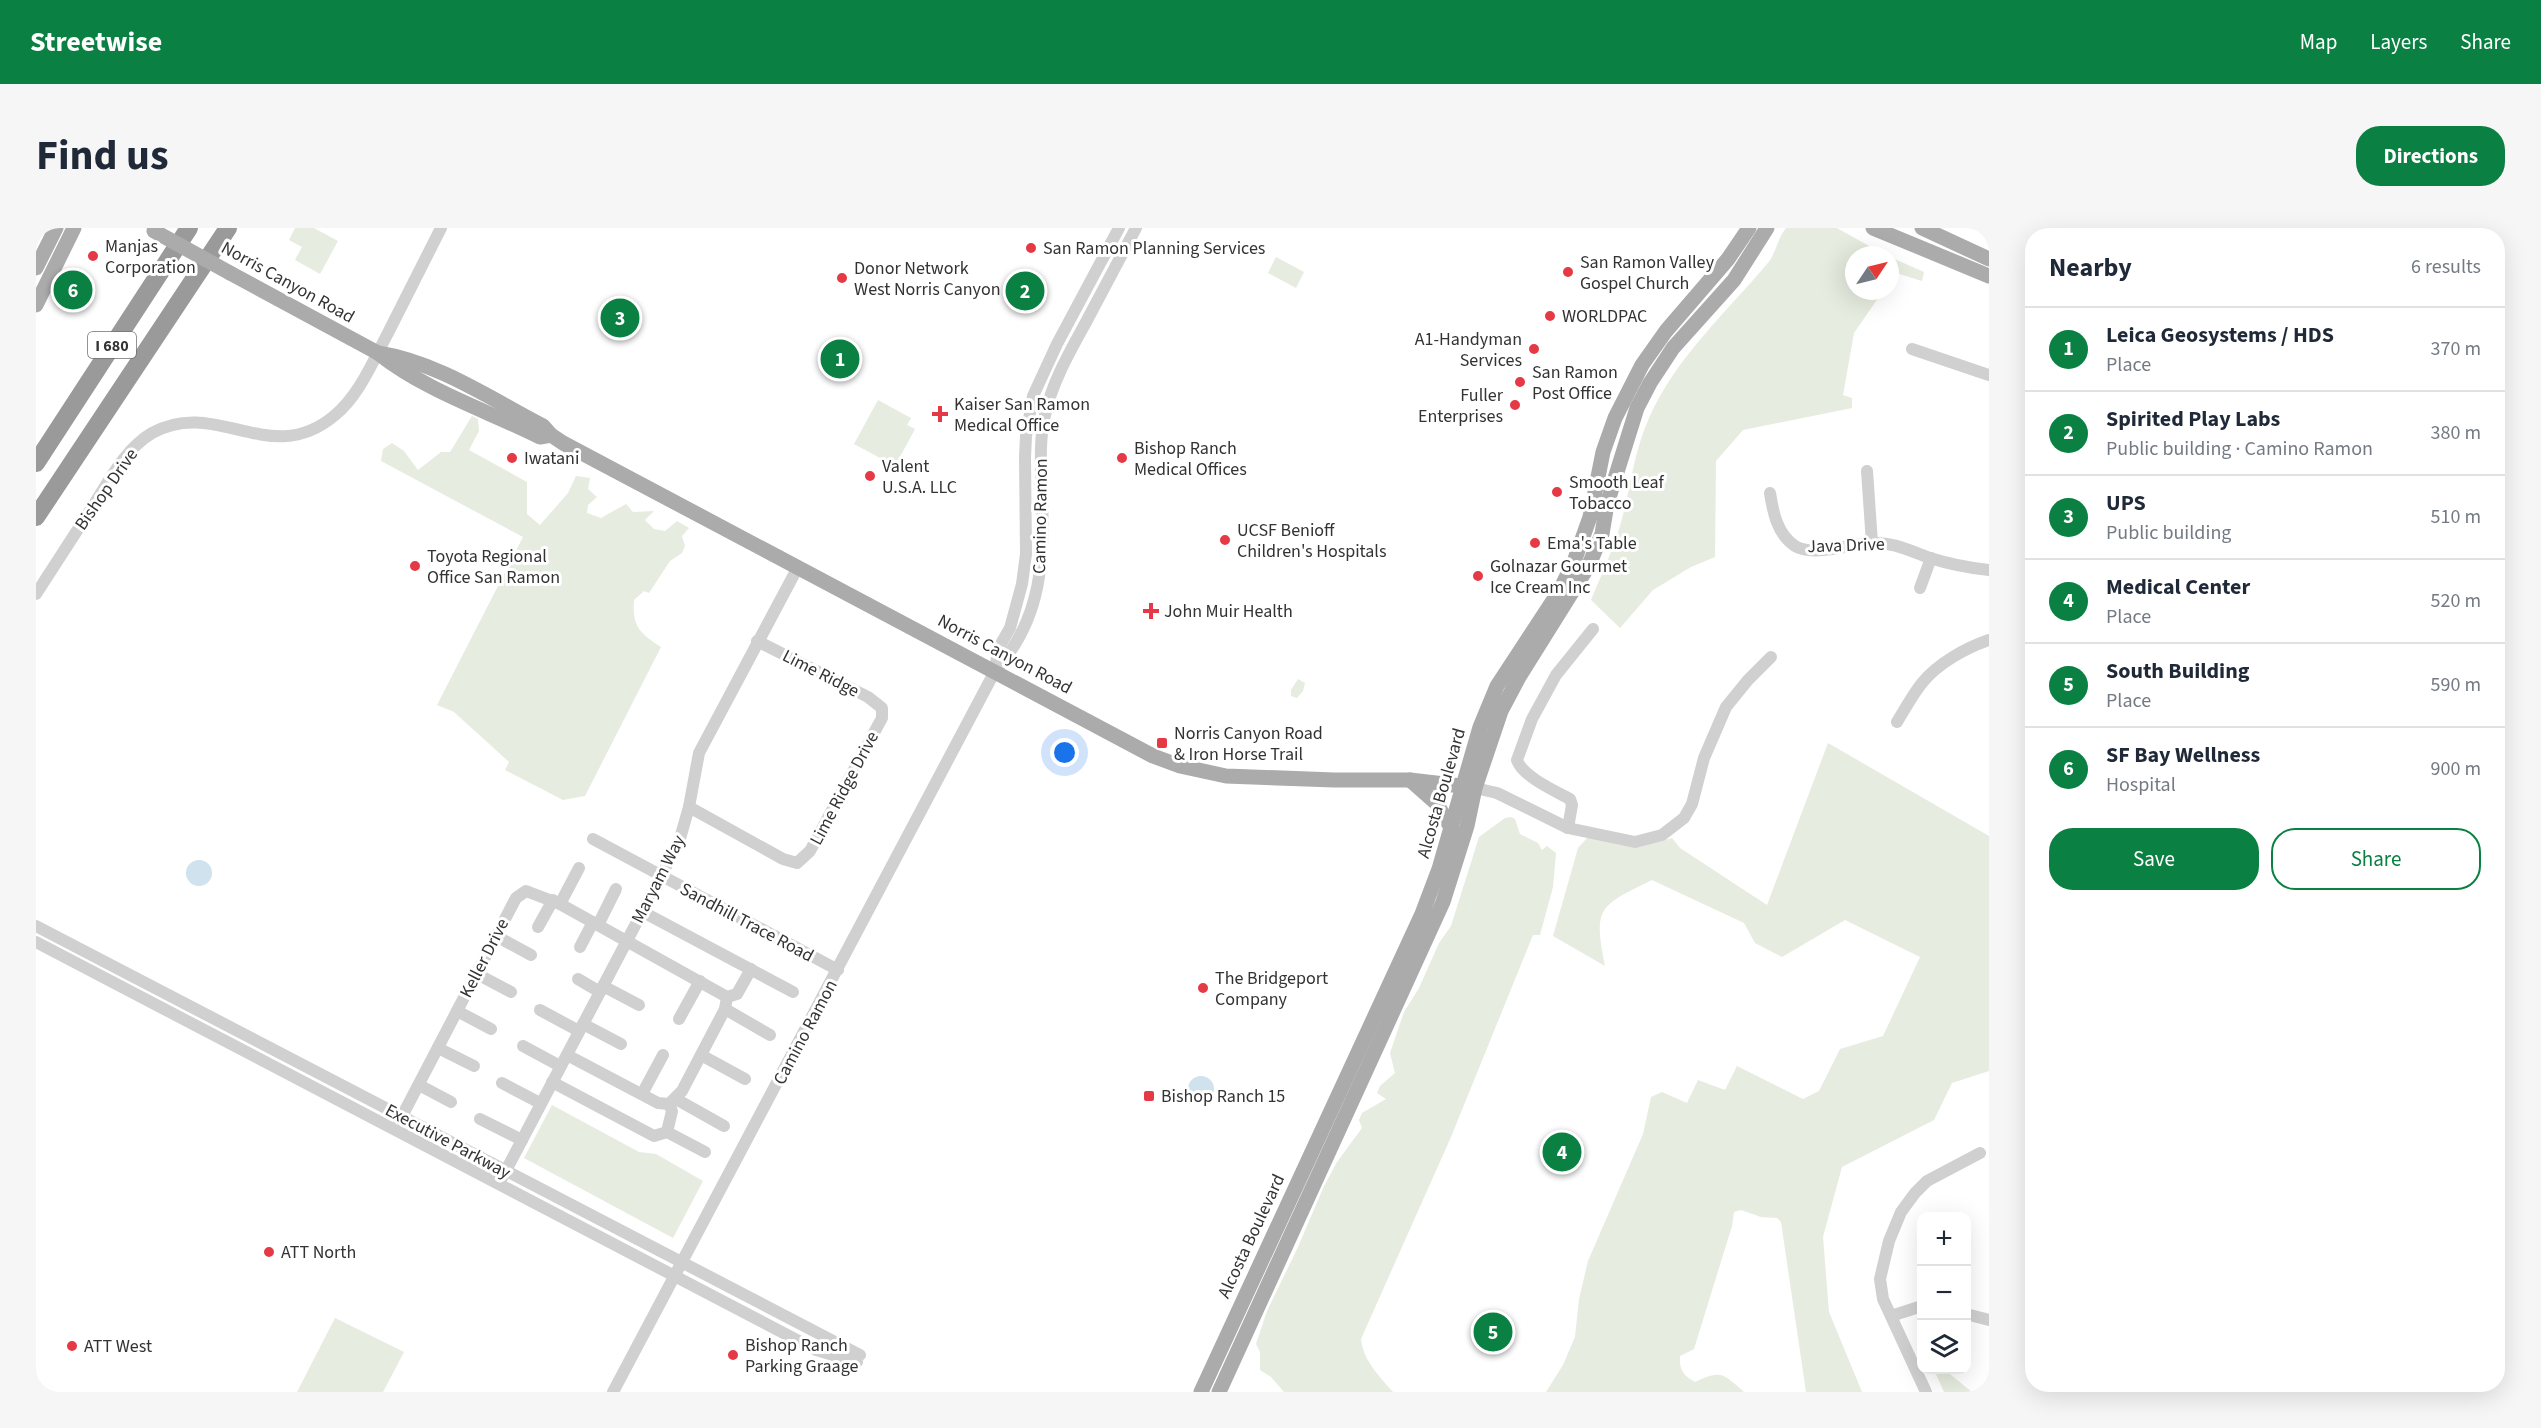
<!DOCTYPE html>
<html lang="en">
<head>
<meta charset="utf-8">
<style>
  body { margin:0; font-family:"Source Sans 3",sans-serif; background:#f6f6f7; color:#1f2937 }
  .controls { position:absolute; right:18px; bottom:18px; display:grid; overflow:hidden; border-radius:12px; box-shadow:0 6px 24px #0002 }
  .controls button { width:54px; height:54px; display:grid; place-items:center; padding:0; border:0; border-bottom:2px solid #e0e1e3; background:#fff; color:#1f2937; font:30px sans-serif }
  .compass { position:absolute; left:1809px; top:18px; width:54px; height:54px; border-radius:50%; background:#fff; box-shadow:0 6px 24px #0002; rotate:55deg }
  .you { position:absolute; left:1029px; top:525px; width:21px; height:21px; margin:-15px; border:4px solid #fff; border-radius:50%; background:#1a73e8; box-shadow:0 0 0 9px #1a73e833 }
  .badge { display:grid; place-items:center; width:39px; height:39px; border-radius:50%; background:#0b8043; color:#fff; font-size:20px; font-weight:700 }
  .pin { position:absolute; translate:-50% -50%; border:3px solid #fff; box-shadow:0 2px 6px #0006 }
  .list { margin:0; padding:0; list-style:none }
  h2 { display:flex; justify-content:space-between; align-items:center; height:78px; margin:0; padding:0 24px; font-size:26px }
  h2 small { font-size:20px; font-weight:400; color:#747a83 }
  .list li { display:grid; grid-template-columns:39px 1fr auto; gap:18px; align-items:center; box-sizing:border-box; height:84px; padding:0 24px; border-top:2px solid #e0e1e3 }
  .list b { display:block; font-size:22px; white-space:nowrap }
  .list p { margin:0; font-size:20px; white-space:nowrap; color:#747a83 }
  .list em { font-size:20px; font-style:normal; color:#747a83 }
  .actions { display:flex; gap:12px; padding:18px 24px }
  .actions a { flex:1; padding:14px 0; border:2px solid #0b8043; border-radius:24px; text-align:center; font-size:21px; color:#0b8043 }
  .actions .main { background:#0b8043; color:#fff }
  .icon { flex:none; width:33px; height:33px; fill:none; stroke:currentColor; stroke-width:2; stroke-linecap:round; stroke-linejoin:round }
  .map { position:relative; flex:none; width:1953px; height:1164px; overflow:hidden; border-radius:24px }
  header { display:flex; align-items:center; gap:36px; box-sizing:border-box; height:84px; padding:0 30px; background:#0b8043; color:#fff }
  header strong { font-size:28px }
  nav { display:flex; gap:33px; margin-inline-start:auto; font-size:21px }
  .intro { display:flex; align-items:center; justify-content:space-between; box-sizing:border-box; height:144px; padding:0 36px }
  h1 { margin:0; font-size:42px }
  .button { padding:15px 27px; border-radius:24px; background:#0b8043; color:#fff; font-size:21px; font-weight:700 }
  main { display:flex; gap:36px; padding:0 36px }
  aside { flex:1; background:#fff; border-radius:24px; box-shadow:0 6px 24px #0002 }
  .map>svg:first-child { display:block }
</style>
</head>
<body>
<header>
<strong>Streetwise</strong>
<nav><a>Map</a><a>Layers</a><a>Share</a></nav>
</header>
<div class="intro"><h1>Find us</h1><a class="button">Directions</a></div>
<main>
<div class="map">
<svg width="1953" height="1164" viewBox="0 0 1953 1164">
  <rect width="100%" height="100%" fill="#fff"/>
  <g fill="#e6ecdf">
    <polygon points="259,0 278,0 302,13 284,46 259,32 266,19 253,12"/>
    <path d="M1750,0H1801L1849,27H1818V63H1847L1818,105L1807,167L1816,170V180L1707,202L1680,233L1679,329L1655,339L1617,362L1584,400L1555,372C1566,345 1580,316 1587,287C1595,255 1599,221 1613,190C1640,129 1689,86 1731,36C1740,26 1741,11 1750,0Z"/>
    <polygon points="1240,29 1268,44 1260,60 1232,45"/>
    <polygon points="1854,29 1888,44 1886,53 1860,45 1854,53"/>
    <polygon points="842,172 875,190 871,197 879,201 859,238 818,216"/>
    <path d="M436,188L442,191L443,203L433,222L491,254V286L504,297L532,265L540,248L554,250L552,261L561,269L552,277L551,285L565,290L590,276L597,284L618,283L609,292L618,301L629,303L641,293L653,300L646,308L649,318L646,325L634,333L613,365L608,363L598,372C596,399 604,405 625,419L549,568L527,572L469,542L473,534L418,484L401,477L487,309L345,233L347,221L356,215L368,223L382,242L405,224H414Z"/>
    <polygon points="1262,451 1269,455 1267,463 1261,470 1255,468 1255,462"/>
    <path d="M1792,515L1953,608V843L1916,855L1898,892L1806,939L1787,1009L1793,1084L1826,1164H1770L1745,994L1741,990L1725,989L1705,982L1698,984L1696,998L1658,1121L1644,1128C1643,1141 1647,1148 1659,1154C1686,1142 1686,1145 1708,1164H1510L1527,1137L1539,1109L1543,1071L1552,1033L1607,906L1615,869L1626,864L1651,875L1662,852L1689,862L1701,838L1767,871L1783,863L1804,821L1847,808L1884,729L1809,692L1746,729L1719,715L1708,695L1616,652C1563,678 1557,679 1569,738L1517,708L1542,620L1552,609L1626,613L1636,610L1644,620L1731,677Z"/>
    <path d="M1475,589L1479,591L1484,606L1502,615L1506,622L1511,618L1520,625L1517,659L1504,707H1497L1415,909L1325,1111C1327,1132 1343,1148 1357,1164H1248L1235,1149L1224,1142V1124L1220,1116L1231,1083L1262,1019L1288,958L1301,934L1326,900L1323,892L1326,885L1350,871L1341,865L1344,858L1359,845L1354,825L1368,784L1383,760L1403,715L1415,698L1443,609L1469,590Z"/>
    <polygon points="516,877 603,924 620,926 667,953 637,1010 488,930"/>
    <polygon points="299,1090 368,1124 347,1164 261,1164"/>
    <polygon points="1898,1142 1909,1142 1936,1164 1908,1164"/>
  </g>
  <g fill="#cfe2ee">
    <circle cx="163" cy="645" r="13"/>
    <circle cx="1165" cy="861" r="13"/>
  </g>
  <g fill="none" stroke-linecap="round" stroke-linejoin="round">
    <g stroke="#d0d0d0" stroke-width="12">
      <polyline points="1876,121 1953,147"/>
      <polyline points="1831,243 1836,315"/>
      <path d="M1734,265C1737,284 1741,306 1759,318C1776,329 1816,316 1836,315C1858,314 1874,323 1894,330C1913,336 1934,340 1953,342"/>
      <polyline points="1884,360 1895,330"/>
      <path d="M0,366C19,337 38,307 57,278C73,253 89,221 116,205C181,169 234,241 298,188C323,168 337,133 352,105C370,70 387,35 405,0"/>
      <polyline points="959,443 962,421 974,400 986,356 990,326 989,229 990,208 997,168 1021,116 1083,0"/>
      <path d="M1861,494C1869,481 1877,466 1886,455C1902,435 1930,420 1953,412"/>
      <polyline points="1439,560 1461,565 1532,600 1599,614 1626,607 1648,590 1656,576 1668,530 1690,479 1712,452 1735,429"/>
      <polyline points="653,579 747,631 761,635 774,623 846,490 846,480 832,469 721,413"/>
      <path d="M1532,600L1536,577L1534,571C1519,563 1486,548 1481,532L1496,491L1520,447L1557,401"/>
      <polyline points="557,611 802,742"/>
      <polyline points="524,676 543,640"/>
      <polyline points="607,684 757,764"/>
      <polyline points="562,697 580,661"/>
      <polyline points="0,698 824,1127"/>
      <polyline points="502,699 517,672"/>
      <polyline points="460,708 495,727"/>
      <polyline points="0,714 780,1122 821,1134"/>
      <polyline points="544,719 557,694"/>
      <polyline points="441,746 475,764"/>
      <polyline points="542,751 564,764"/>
      <polyline points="567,758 603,777"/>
      <polyline points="691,769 701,766 715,741"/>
      <polyline points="689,781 734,807"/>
      <polyline points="504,782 543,803"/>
      <polyline points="421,783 455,801"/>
      <polyline points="643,791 664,753"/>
      <polyline points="547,796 585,816"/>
      <polyline points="487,818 524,838"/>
      <polyline points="402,820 438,838"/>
      <polyline points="665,827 709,851"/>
      <polyline points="516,854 618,908 631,904 636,883 633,876"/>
      <polyline points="466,855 504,875"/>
      <polyline points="383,857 415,874"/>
      <polyline points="606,866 627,827"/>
      <polyline points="640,871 688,898"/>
      <polyline points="444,891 486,912"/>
      <polyline points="363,894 480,670 490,663 524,676 691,769 689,781 646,863 633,876 622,875 531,827"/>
      <polyline points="631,904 669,924"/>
      <polyline points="466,950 643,614 653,579 663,525 762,339"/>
      <polyline points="1930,1086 1953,1092"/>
      <polyline points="1855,1088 1886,1078"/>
      <path d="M577,1164L959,443C1007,390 1008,331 1006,264C1005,239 1003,212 1009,187C1016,155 1033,125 1049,96C1066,64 1083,32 1100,0"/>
      <polyline points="1890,1164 1847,1071 1844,1051 1853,1013 1865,984 1879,965 1891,953 1944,925"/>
    </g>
    <g stroke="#ababab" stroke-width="15">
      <polyline points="1837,0 1953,48"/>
      <polyline points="1886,0 1953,31"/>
      <polyline points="0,40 20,0"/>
      <path d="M194,45L342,125C390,163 450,182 504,209L515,207"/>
      <polyline points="0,77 38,0"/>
      <path d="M342,125C401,134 455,171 507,198L515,207L527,215L1117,528L1144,538L1190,548L1298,552H1374L1434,559"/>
      <polyline points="1374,552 1400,575 1416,601"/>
      <polyline points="1165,1164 1386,686 1403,641 1444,499 1461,458 1524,362 1539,331 1554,289 1567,224 1579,190 1606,137 1630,103 1692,31 1713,0"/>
      <polyline points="1183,1164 1407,674 1431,598 1439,560 1465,483 1483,449 1553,337 1566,306 1571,276 1601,180 1614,155 1637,120 1698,52 1731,0"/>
    </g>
    <g stroke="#9a9a9a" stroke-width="18">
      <polyline points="0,235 153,0"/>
      <polyline points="0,289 192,0"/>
    </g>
    <polyline stroke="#ababab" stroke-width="15" points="118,3 194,45"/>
  </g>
  <g fill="#e63946" stroke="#fff" stroke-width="2">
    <circle cx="995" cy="20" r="6"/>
    <circle cx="57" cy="28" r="6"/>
    <circle cx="1532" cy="44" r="6"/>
    <circle cx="806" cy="50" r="6"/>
    <circle cx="1514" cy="88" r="6"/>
    <circle cx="1498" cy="121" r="6"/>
    <circle cx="1484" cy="154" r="6"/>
    <circle cx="1479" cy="177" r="6"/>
    <path d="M901 177h6v6h6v6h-6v6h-6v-6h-6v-6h6z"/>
    <circle cx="476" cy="230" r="6"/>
    <circle cx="1086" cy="230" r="6"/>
    <circle cx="834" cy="248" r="6"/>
    <circle cx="1521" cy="264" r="6"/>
    <circle cx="1189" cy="312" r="6"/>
    <circle cx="1499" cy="315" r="6"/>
    <circle cx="379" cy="338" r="6"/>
    <circle cx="1442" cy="348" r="6"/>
    <path d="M1112 374h6v6h6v6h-6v6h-6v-6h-6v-6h6z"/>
    <rect x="1120" y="509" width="12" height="12" rx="3"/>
    <circle cx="1167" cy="760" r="6"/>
    <rect x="1107" y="862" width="12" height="12" rx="3"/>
    <circle cx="233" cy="1024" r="6"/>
    <circle cx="36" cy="1118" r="6"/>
    <circle cx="697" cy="1127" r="6"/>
  </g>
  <g text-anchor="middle" stroke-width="6" stroke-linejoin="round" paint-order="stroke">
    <rect fill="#fff" stroke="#707070" stroke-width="1.5" x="52" y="104" width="48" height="26" rx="4.5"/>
    <g font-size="16" font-weight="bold" fill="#333">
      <text x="76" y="123">I 680</text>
    </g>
    <g font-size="18" fill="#333" stroke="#fff" text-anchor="start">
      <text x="69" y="24">Manjas<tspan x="69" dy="21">Corporation</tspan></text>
      <text x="1007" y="26">San Ramon Planning Services</text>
      <text x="1544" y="40">San Ramon Valley<tspan x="1544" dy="21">Gospel Church</tspan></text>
      <text x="818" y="46">Donor Network<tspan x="818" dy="21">West Norris Canyon</tspan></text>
      <text x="1526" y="94">WORLDPAC</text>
      <text x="1486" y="117" text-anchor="end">A1-Handyman<tspan x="1486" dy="21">Services</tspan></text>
      <text x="1496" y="150">San Ramon<tspan x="1496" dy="21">Post Office</tspan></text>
      <text x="1467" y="173" text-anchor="end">Fuller<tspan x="1467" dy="21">Enterprises</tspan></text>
      <text x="918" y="182">Kaiser San Ramon<tspan x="918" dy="21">Medical Office</tspan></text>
      <text x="1098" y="226">Bishop Ranch<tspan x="1098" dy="21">Medical Offices</tspan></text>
      <text x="488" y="236">Iwatani</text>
      <text x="846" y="244">Valent<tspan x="846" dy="21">U.S.A. LLC</tspan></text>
      <text x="1533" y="260">Smooth Leaf<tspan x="1533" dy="21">Tobacco</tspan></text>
      <text x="1201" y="308">UCSF Benioff<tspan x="1201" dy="21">Children's Hospitals</tspan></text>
      <text x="1511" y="321">Ema's Table</text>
      <text x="391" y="334">Toyota Regional<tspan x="391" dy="21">Office San Ramon</tspan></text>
      <text x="1454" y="344">Golnazar Gourmet<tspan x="1454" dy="21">Ice Cream Inc</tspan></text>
      <text x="1128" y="389">John Muir Health</text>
      <text x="1138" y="511">Norris Canyon Road<tspan x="1138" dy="21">&amp; Iron Horse Trail</tspan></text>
      <text x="1179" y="756">The Bridgeport<tspan x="1179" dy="21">Company</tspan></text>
      <text x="1125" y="874">Bishop Ranch 15</text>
      <text x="245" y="1030">ATT North</text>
      <text x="709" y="1123">Bishop Ranch<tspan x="709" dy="21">Parking Graage</tspan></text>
      <text x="48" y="1124">ATT West</text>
    </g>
    <g font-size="18" fill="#333" stroke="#fff">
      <text transform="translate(252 54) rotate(29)" y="6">Norris Canyon Road</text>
      <text transform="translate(70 261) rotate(-55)" y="6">Bishop Drive</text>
      <text transform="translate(1004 288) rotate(-89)" y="6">Camino Ramon</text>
      <text transform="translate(1810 317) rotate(-2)" y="6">Java Drive</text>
      <text transform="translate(969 426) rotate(28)" y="6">Norris Canyon Road</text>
      <text transform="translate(785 445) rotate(27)" y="6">Lime Ridge</text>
      <text transform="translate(808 560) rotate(-62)" y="6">Lime Ridge Drive</text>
      <text transform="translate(1405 565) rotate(-74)" y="6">Alcosta Boulevard</text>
      <text transform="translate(622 651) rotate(-63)" y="6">Maryam Way</text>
      <text transform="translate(711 694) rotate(28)" y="6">Sandhill Trace Road</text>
      <text transform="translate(448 730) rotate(-63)" y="6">Keller Drive</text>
      <text transform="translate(769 804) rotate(-62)" y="6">Camino Ramon</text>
      <text transform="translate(412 913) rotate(28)" y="6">Executive Parkway</text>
      <text transform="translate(1215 1008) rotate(-65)" y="6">Alcosta Boulevard</text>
    </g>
  </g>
</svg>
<div class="controls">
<button>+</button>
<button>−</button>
<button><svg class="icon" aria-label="layers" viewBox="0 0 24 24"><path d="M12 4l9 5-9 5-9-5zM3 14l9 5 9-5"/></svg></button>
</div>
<svg class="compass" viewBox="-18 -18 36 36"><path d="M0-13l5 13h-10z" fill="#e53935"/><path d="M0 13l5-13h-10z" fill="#747a83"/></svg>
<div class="you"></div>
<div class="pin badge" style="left:804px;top:131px">1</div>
<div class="pin badge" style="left:989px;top:63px">2</div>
<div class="pin badge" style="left:584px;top:90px">3</div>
<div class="pin badge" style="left:1526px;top:924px">4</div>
<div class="pin badge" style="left:1457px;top:1104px">5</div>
<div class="pin badge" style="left:37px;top:62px">6</div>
</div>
<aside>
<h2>Nearby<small>6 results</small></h2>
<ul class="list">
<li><span class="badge">1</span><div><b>Leica Geosystems / HDS</b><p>Place</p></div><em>370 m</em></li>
<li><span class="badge">2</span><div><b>Spirited Play Labs</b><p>Public building · Camino Ramon</p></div><em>380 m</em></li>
<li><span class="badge">3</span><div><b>UPS</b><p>Public building</p></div><em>510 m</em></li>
<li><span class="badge">4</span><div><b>Medical Center</b><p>Place</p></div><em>520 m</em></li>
<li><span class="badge">5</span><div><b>South Building</b><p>Place</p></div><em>590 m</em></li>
<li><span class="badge">6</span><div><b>SF Bay Wellness</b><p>Hospital</p></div><em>900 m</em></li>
</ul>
<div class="actions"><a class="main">Save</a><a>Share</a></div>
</aside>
</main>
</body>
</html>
